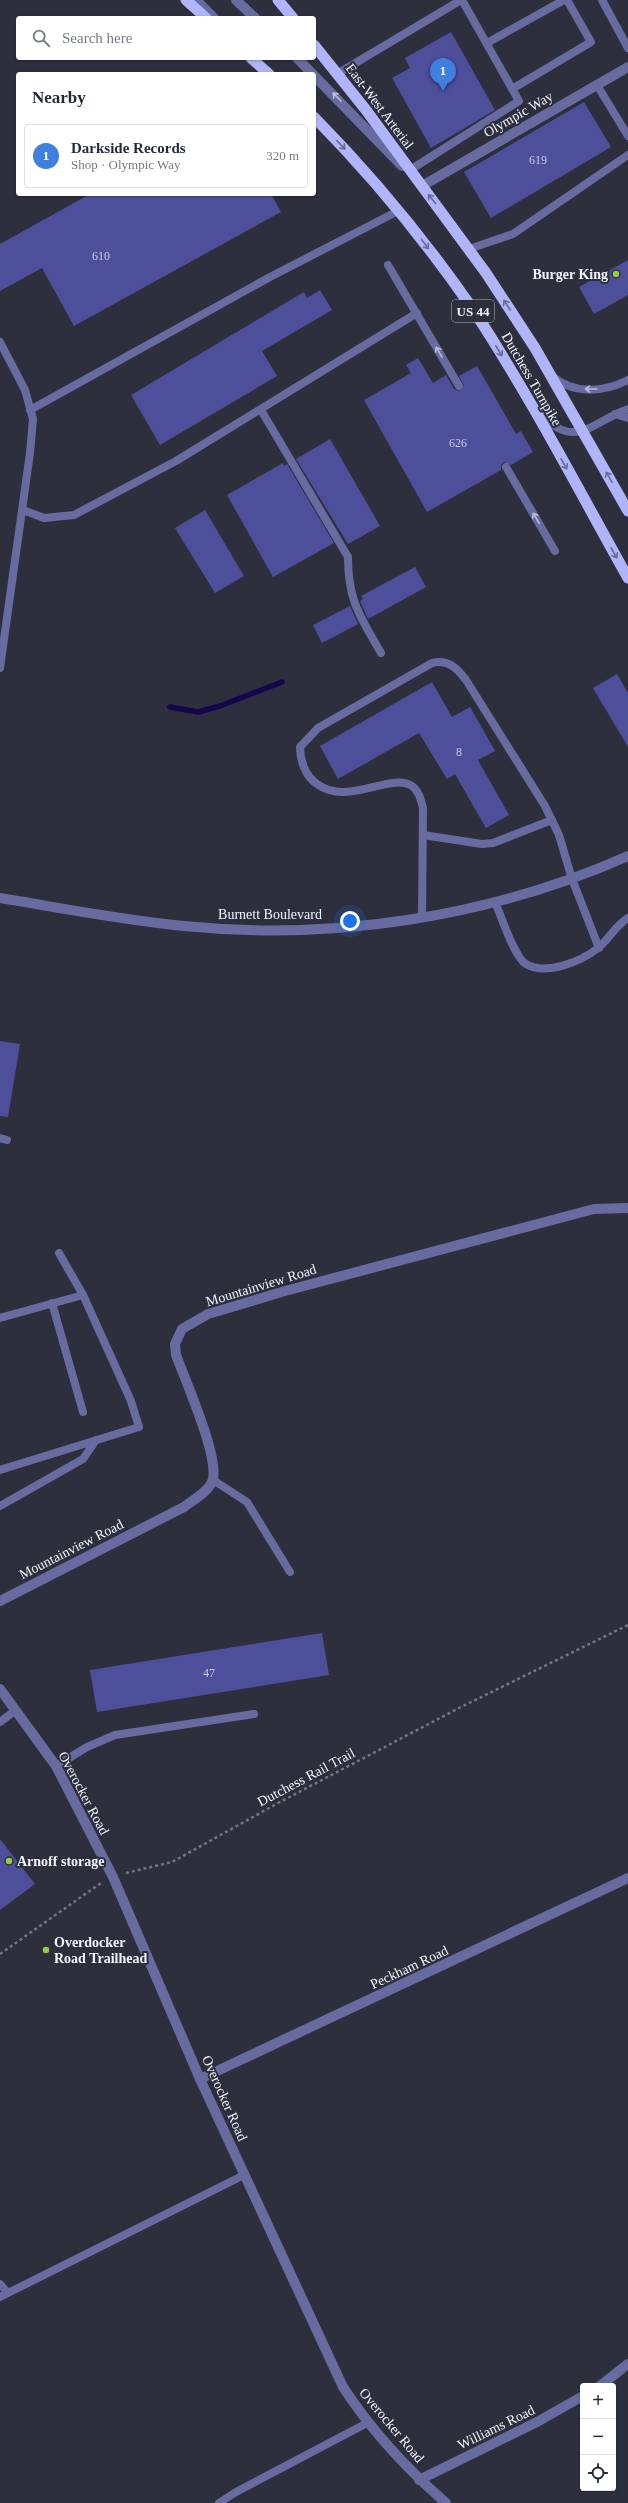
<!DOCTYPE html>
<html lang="en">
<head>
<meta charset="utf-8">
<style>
  body { margin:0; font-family:"Times New Roman",serif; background:#f6f6f7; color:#1f2937 }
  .controls { position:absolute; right:12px; bottom:12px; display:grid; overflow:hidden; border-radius:4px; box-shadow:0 1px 3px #0004 }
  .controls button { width:36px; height:36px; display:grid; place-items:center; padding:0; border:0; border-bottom:1px solid #e0e1e3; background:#fff; color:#1f2937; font:20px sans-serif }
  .you { position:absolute; left:350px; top:921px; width:14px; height:14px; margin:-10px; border:3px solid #fff; border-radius:50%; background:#1a73e8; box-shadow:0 0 0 6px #1a73e833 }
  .badge { display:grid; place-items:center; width:26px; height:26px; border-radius:50%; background:#0b8043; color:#fff; font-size:13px; font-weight:700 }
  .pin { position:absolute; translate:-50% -33px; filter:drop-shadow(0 1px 2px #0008) }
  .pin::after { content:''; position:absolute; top:21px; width:14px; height:12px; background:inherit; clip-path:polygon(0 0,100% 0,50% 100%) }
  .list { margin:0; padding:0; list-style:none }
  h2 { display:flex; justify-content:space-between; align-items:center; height:52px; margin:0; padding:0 16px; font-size:17px }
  h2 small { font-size:13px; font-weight:400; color:#747a83 }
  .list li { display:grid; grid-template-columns:26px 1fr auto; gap:12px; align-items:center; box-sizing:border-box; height:64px; margin:0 8px 8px; padding:0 8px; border:1px solid #e0e1e3; border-radius:4px }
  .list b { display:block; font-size:15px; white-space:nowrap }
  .list p { margin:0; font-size:13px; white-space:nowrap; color:#747a83 }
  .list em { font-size:13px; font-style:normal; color:#747a83 }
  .icon { flex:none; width:22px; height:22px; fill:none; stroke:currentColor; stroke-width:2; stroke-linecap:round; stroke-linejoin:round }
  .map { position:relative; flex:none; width:628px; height:2503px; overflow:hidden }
  .search { position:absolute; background:#fff; box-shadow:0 1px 3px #0004; left:16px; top:16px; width:300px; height:44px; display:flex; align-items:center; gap:10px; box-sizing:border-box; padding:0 14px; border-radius:4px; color:#747a83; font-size:15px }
  .panel { position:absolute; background:#fff; box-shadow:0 1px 3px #0004; left:16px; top:72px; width:300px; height:124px; border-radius:4px }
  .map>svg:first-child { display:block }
</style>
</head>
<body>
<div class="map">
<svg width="628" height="2503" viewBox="0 0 628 2503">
  <rect width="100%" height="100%" fill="#2d2f3d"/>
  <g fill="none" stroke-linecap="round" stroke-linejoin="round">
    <polyline stroke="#15054e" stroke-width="5.5" points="170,707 198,712 220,706 282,682"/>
  </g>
  <g fill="#4e4f9a">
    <polygon points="451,32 495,110 431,148 392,78 410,68 405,58"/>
    <polygon points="584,102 611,147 491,218 464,172"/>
    <polygon points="90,194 271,194 281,212 74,326 42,268 0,291 0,244"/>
    <polygon points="628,260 628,295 594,314 579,287"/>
    <polygon points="320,290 332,310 262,351 277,376 160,445 131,395 304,292 307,298"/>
    <polygon points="418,358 433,383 446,375 454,389 459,391 464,386 459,376 477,366 516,434 521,431 533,452 511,465 504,462 501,465 501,470 427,512 364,400 411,373 406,365"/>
    <polygon points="330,439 380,526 348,544 296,459"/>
    <polygon points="283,463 284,466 287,464 334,543 273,577 227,495"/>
    <polygon points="205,510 244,576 215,593 175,528"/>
    <polygon points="415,567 426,587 368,619 360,601 363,599 361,596"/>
    <polygon points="350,606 358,624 322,643 313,625"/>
    <polygon points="617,674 628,693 628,747 593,688"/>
    <polygon points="432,682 452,717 470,707 495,751 478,760 509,815 486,828 455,774 447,779 419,733 338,779 320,746"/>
    <polygon points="0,1041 20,1044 8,1117 0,1116"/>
    <polygon points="322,1633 329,1675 97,1712 90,1670"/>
    <polygon points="0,1839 35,1884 0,1910"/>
  </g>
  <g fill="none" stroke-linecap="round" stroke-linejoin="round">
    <g stroke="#747683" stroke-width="2.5" stroke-dasharray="3 3" stroke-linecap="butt">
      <polyline points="126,1873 172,1862 280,1802 459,1708 628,1625"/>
      <polyline points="0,1954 101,1883"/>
    </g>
    <g stroke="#676b9f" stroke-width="8">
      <polyline points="602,0 628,48"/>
      <polyline points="487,43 564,0"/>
      <polyline points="337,74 461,0"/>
      <polyline points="597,85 628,136"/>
      <polyline points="512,89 591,42 567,0"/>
      <polyline points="410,170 519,101 462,0"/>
      <polyline points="469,249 513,234 628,155"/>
      <polyline points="388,265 459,386"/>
      <polyline points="0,342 25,390 33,419 30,453 0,668"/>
      <path d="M552,376C574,395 604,392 628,380"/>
      <polyline points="30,410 270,277 398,211"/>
      <path d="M261,410L348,557C348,601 360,616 381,653"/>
      <path d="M540,414C576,451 591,422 628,409"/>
      <polyline points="615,414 628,418"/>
      <polyline points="506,467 555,551"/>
      <polyline points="23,510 44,518 74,515 176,461 417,313"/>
      <polyline points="423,835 482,844 493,843 552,820"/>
      <path d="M495,902C501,915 514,957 526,964C546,976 582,961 598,948C609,939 616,925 628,918"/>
      <path d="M422,918L423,808C421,800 419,791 412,786C390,772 348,807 317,784C305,776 300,760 300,747L318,728L432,663C448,659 457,668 466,680L545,806L559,835L572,879L599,948"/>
      <polyline points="0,1138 7,1140"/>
      <polyline points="59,1253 83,1295"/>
      <polyline points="52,1303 83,1412"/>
      <polyline points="0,1318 83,1295 131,1401 139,1427 0,1470"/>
      <polyline points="213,1480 247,1502 290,1572"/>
      <polyline points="0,1506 83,1459 96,1440"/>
      <polyline points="0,1722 16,1710"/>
      <polyline points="56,1766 87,1747 115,1735 254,1714"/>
      <polyline points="0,2284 7,2292"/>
      <polyline points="0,2297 244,2175"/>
      <polyline points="219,2503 236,2492 369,2422"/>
    </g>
    <g stroke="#676b9f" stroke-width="10">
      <polyline points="422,186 628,67"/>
      <path d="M0,1601L184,1507C193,1500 210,1491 213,1479C218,1454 186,1382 176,1355L175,1344L182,1329L208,1314L285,1291L594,1209L628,1208"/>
      <path d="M0,1689L56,1766L113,1877L200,2079L343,2387C371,2430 407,2469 446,2503"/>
      <polyline points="200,2079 628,1878"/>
      <polyline points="600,2386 628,2364"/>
      <polyline points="419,2480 537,2422 583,2396"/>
    </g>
    <g stroke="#676b9f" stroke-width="10">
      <polyline points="196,0 214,18"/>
      <polyline points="236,0 255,18"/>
      <polyline points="297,58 402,166"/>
      <path d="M0,898C61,908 122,920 184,926C334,941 490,917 628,856"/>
    </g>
    <g stroke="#b0b5fa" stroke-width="11">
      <polyline points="186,0 206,18"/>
      <polyline points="278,0 293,18"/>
      <polyline points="314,45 366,110 486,273 535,348 628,511"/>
      <polyline points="251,58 269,74"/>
      <path d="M314,117C372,176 425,240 472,308C529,394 577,487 628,578"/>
    </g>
  </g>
  <defs><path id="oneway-shaft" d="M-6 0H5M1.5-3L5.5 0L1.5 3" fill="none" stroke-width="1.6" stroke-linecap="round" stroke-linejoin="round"/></defs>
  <g stroke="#babdd7">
    <use href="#oneway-shaft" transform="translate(337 97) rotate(-134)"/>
    <use href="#oneway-shaft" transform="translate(439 352) rotate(-120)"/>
    <use href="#oneway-shaft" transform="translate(591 389) rotate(-180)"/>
    <use href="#oneway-shaft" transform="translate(536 518) rotate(-120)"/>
  </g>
  <g stroke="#686b92">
    <use href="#oneway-shaft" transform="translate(341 145) rotate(47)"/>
    <use href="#oneway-shaft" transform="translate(432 199) rotate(-129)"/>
    <use href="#oneway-shaft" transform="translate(425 244) rotate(53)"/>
    <use href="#oneway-shaft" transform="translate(507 305) rotate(-123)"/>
    <use href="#oneway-shaft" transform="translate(499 351) rotate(58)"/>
    <use href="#oneway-shaft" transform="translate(564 464) rotate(61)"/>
    <use href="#oneway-shaft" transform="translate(609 477) rotate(-120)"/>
    <use href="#oneway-shaft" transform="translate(614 553) rotate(61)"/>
  </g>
  <g fill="#8fcd42" stroke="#2d2f3d" stroke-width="1.5">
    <circle cx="616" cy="274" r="4"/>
    <circle cx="9" cy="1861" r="4"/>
    <circle cx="46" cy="1950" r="4"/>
  </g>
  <g text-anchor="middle" stroke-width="4" stroke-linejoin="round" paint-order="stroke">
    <g font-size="12" fill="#c9cbe4">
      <text x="538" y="164">619</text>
      <text x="101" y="260">610</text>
      <text x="458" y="447">626</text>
      <text x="459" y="756">8</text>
      <text x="209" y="1677">47</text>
    </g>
    <rect fill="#2d2f3d" stroke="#b7b9c3" stroke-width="1" x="452" y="300" width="42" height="22" rx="3"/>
    <g font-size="13" font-weight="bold" fill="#f2f4fd">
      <text x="473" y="316">US 44</text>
    </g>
    <g font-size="14" fill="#f2f4fd" stroke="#2d2f3d">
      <text transform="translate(380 106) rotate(53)" y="5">East-West Arterial</text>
      <text transform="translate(518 114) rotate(-30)" y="5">Olympic Way</text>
      <text transform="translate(532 379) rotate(60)" y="5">Dutchess Turnpike</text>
      <text x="270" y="919">Burnett Boulevard</text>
      <text transform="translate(261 1285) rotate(-17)" y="5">Mountainview Road</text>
      <text transform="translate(71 1549) rotate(-27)" y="5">Mountainview Road</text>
      <text transform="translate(306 1777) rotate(-28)" y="5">Dutchess Rail Trail</text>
      <text transform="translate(84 1793) rotate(62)" y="5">Overocker Road</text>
      <text transform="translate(409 1967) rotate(-25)" y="5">Peckham Road</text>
      <text transform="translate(225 2098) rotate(66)" y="5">Overocker Road</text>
      <text transform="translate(392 2425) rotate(50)" y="5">Overocker Road</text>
      <text transform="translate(496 2427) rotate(-26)" y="5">Williams Road</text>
    </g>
    <g font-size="14" font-weight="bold" fill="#f2f4fd" stroke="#2d2f3d" text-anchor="start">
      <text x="608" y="279" text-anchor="end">Burger King</text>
      <text x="17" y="1866">Arnoff storage</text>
      <text x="54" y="1947">Overdocker<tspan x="54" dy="16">Road Trailhead</tspan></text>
    </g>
  </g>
</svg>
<div class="controls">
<button>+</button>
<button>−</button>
<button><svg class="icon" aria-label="locate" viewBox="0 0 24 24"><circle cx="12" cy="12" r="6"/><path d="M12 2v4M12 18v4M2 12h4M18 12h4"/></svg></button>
</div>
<div class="you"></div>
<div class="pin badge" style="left:443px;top:91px;background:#3f7fe0">1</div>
<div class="search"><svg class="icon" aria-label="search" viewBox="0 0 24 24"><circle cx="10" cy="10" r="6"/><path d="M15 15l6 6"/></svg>Search here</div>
<section class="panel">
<h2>Nearby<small></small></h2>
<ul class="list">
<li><span class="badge" style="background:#3f7fe0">1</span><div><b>Darkside Records</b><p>Shop · Olympic Way</p></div><em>320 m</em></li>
</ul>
</section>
</div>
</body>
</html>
